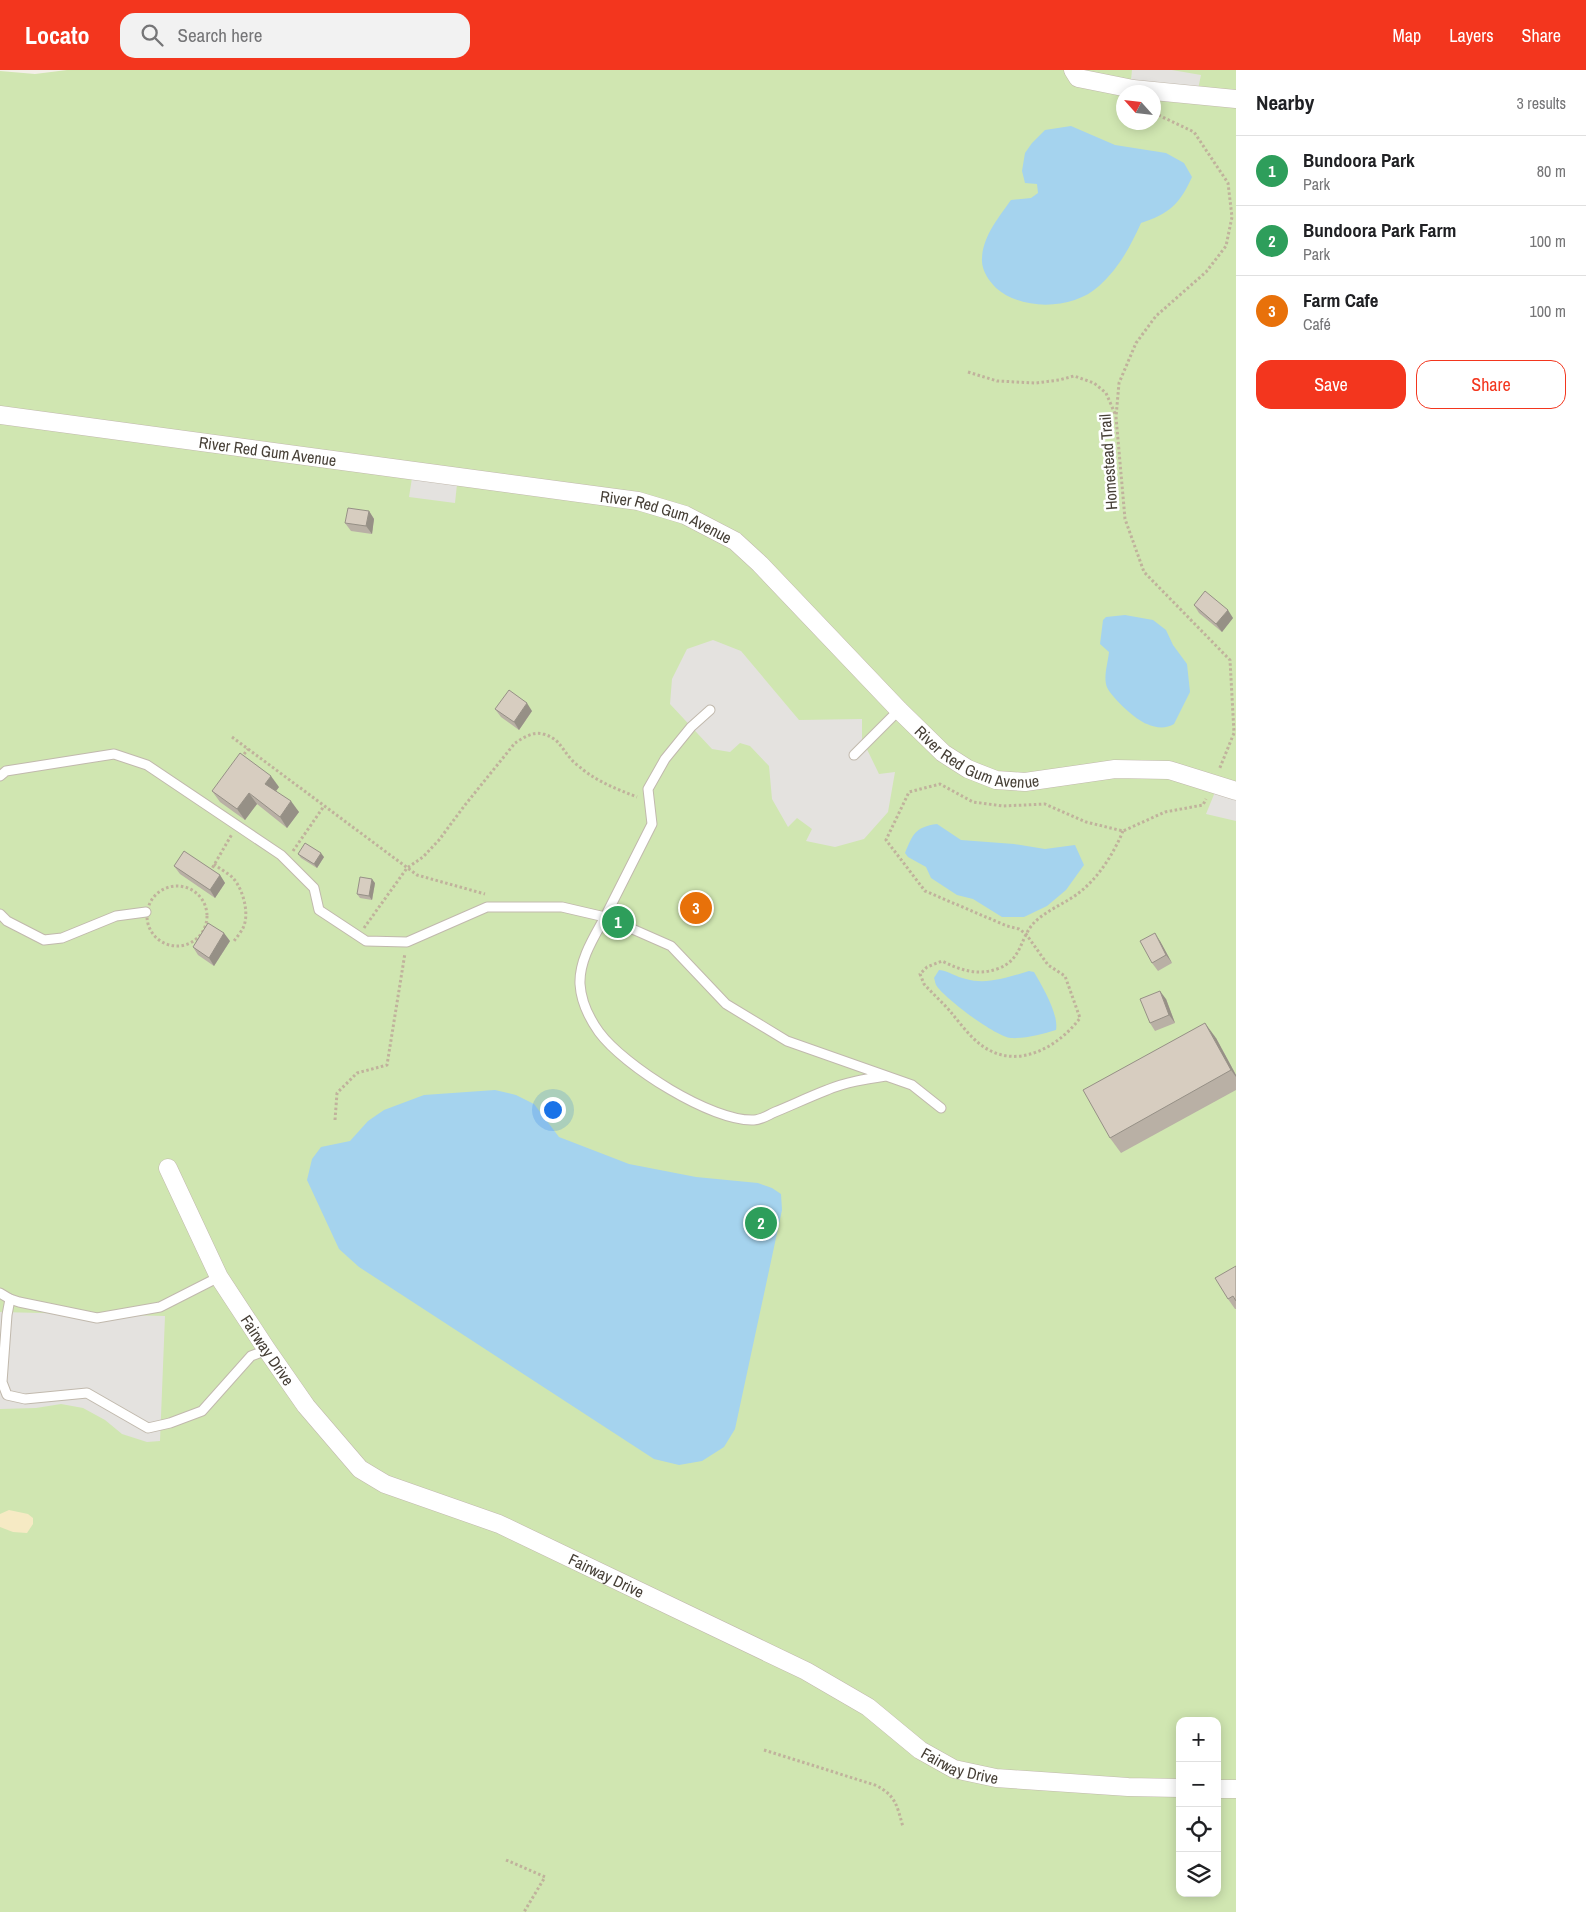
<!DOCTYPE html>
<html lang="en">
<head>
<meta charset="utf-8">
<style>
  body { margin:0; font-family:"Archivo Narrow",sans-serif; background:#f2f2f2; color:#202124 }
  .controls { position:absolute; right:15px; bottom:15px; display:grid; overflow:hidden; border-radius:10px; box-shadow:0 2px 12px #0003 }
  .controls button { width:45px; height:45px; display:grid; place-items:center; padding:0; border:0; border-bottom:1px solid #e0e0e0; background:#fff; color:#202124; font:25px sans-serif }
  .compass { position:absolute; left:1116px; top:15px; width:45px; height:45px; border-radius:50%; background:#fff; box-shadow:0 2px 12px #0003; rotate:297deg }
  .you { position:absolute; left:552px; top:1039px; width:18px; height:18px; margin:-12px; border:4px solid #fff; border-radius:50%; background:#1a73e8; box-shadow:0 0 0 8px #1a73e833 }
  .badge { display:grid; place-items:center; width:32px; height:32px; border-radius:50%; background:#f3361e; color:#fff; font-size:16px; font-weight:700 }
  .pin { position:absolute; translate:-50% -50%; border:2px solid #fff; box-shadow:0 1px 5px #0006 }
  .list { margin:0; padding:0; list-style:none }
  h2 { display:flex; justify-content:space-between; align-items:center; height:65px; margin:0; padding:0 20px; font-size:21px }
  h2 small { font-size:16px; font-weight:400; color:#757577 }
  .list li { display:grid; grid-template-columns:32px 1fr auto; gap:15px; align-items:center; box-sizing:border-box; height:70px; padding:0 20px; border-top:1px solid #e0e0e0 }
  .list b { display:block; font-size:19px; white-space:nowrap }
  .list p { margin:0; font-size:16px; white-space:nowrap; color:#757577 }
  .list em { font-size:16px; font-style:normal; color:#757577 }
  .actions { display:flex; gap:10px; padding:15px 20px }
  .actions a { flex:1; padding:11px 0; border:1px solid #f3361e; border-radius:15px; text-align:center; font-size:18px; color:#f3361e }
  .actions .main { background:#f3361e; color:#fff }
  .icon { flex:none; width:28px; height:28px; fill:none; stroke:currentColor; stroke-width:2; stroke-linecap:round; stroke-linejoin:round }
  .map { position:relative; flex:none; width:1236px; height:1842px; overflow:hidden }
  header { display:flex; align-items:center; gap:30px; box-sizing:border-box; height:70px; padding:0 25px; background:#f3361e; color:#fff }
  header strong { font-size:24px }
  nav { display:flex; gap:28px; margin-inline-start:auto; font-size:18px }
  .search { width:350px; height:45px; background:#f2f2f2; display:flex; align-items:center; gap:12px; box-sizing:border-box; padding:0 18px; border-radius:15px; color:#757577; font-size:19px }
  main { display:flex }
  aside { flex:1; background:#fff }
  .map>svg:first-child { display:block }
</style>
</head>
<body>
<header>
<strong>Locato</strong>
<div class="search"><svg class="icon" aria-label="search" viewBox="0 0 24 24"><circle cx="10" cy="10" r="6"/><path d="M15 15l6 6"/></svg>Search here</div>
<nav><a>Map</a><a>Layers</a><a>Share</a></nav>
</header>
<main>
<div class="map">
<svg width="1236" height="1842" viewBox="0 0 1236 1842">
  <rect width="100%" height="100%" fill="#f3efe7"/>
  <path fill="#d0e6b1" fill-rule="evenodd" d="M67,0H1236V1842H0V1L35,4ZM1124,22H1154V52H1124ZM1180,1651H1217V1823H1180Z"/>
  <polygon fill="#f6eac4" points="9,1440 28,1444 33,1448 33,1454 27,1463 13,1462 0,1457 0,1444"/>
  <g fill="#e4e2df">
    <polygon points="1132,0 1172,0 1201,5 1198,19 1131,10"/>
    <polygon points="412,408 457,414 455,433 409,427"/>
    <polygon points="713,570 741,581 799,650 862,649 862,669 879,704 895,702 888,742 864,769 835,777 806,771 812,759 797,748 788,757 772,729 769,696 750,676 740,673 730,682 712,679 670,634 672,609 687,579"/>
    <polygon points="1215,722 1236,730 1236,751 1206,744"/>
    <polygon points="0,1242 165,1246 160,1371 147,1372 122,1364 105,1350 83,1338 61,1334 36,1338 0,1339"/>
  </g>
  <g fill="#a5d3ee">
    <path d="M1071,56L1115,75L1166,83L1184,93L1192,107C1180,134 1169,144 1141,153C1130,177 1119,198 1099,216C1073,240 1022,241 996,218C989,211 981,200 982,188C983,166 999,147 1011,130L1031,128L1038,123L1037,114L1025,113L1022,101L1025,83L1032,73L1045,60Z"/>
    <path d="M1125,545L1153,550L1166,560L1173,575L1187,594L1190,622L1174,654C1166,659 1156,658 1147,654C1137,651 1107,624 1106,614C1104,604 1108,592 1109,582L1100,574L1103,550L1106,547Z"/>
    <path d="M937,754L961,770L1014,774L1045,779L1075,775L1084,795L1066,820L1047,836L1024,847H1002L973,829L957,825L931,808L926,797L908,787L905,783C913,764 915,757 937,754Z"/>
    <path d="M939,900C949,901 956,907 966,909C987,915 1009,907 1029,901L1034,902C1042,916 1059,944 1056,960C1043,964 1025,969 1011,968C996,967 944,928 936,915C935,913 935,910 934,908Z"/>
    <polygon points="495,1020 516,1025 534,1034 559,1067 629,1094 696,1107 758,1113 772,1118 781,1124 782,1140 735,1359 724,1377 702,1391 679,1395 654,1389 359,1197 339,1179 307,1110 312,1089 321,1077 350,1071 368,1051 384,1040 424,1025"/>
  </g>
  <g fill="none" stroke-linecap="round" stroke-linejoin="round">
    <defs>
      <g id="service">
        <polyline points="854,685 899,640"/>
        <polyline points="0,706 6,701 114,684 147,695 281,785 314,818 319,840 366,871 407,872 487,837 562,837 605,847 652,754 648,719 665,689 691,657 710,640"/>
        <polyline points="0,844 7,851 44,870 62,868 116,846 146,842"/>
        <path d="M886,1006C866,1009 846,1012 827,1020C809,1027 792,1035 775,1042C768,1045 761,1050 754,1050C712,1052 624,996 599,962C589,948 581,931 580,914C579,890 594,867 605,847L671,876L726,934L787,971L912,1015L941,1038"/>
        <polyline points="0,1223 10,1229 19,1232 97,1248 160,1237 219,1207"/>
        <polyline points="10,1229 7,1245 2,1312 7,1325 25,1329 87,1323 148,1358 170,1353 202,1341 251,1286 267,1280"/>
      </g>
      <g id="minor">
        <polyline points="1073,0 1078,8 1133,19 1236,29"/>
        <path id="s1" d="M0,345L638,431L685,445L735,471L760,494L899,640L943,683L968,699L996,710L1025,712L1115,699L1169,700L1236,721"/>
        <path id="s2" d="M168,1098L219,1207L267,1280L306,1336L360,1399L385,1414L499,1454L806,1601L868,1637L920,1680L954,1699L996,1708L1128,1717L1180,1718"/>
        <polyline points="1217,1719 1236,1719"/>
      </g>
    </defs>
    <use href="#service" stroke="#c1b9ad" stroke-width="11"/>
    <use href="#minor" stroke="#c1b9ad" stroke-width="19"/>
    <g stroke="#c0b29c" stroke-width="3" stroke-dasharray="2.5 2.5" stroke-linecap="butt">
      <polyline points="1154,43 1194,62 1228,113 1232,147 1226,176 1206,202 1156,246 1136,273 1119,313 1116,347 1125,449 1144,502 1230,590 1234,663 1219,700"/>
      <polyline points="968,302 997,311 1036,313 1059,310 1074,306 1094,313 1106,323 1116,346"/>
      <polyline points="232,667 417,805 485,824"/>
      <polyline points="241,688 248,679"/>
      <path d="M1123,761C1113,785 1097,810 1076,825C1063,834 1048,840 1037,850C1019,865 1024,890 997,899C977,906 960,900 942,891L927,897L920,904L924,914C932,923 941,931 949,940C961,954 973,972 989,980C1022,998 1060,975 1080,948L1065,906L1048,895L1026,864L1019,859L1007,856L925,821L886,770L909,722L940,714L973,732L1003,736L1045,734L1086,752L1123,761L1165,742L1203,735L1206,729"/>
      <polyline points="293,781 324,736"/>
      <path d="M214,794C220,799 228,803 233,808C243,819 250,844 243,858C241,862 237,867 234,871"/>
      <polyline points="210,802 232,764"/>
      <circle cx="177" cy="846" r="30"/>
      <path d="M364,858L407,798L423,787L439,770L465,735L515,673C523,668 533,661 543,664C559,668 561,678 571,689C574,693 579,696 582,699C600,713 617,719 637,727"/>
      <polyline points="335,1050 337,1023 357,1003 387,995 405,883"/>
      <path d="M764,1680L875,1715C896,1725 897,1736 903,1757"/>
      <polyline points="506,1790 545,1807 524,1842"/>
    </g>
    <use href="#service" stroke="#fff" stroke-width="9"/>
    <use href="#minor" stroke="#fff" stroke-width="18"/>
  </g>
  <g fill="#b9b0a5">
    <polygon points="369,441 374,449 372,464 351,461 345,453"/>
    <polygon points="1194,535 1233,548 1222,562 1199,543"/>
    <polygon points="495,639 532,641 519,660 501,647"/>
    <polygon points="279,717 276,721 299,742 287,758 257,734 245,750 220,732 212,721"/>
    <polygon points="298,784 324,787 317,798 301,788"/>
    <polygon points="174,796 220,805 225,813 215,828 180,804"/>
    <polygon points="375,813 372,830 360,828 357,824"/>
    <polygon points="230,871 214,896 198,885 193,877"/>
    <polygon points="1160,871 1172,893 1158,901 1152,893"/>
    <polygon points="1166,929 1175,953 1155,961 1150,953"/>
    <polygon points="1216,968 1236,1005 1236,1020 1121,1083 1110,1068"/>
    <polygon points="1236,1196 1236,1239 1235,1239 1228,1229"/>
  </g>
  <g fill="#969086">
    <polygon points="369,441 374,449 372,464 366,456"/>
    <polygon points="1228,540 1233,548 1222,562 1216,554"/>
    <polygon points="527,633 532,641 519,660 514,652"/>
    <polygon points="271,706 279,717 273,725 265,714"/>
    <polygon points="249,723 257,734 245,750 237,739"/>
    <polygon points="291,731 299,742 287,758 280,747"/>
    <polygon points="321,783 324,787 317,798 314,794"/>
    <polygon points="220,805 225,813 215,828 210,820"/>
    <polygon points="372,809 375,813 372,830 369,826"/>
    <polygon points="224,863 230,871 214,896 209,888"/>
    <polygon points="1155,863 1160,871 1172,893 1166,885"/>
    <polygon points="1160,921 1166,929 1175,953 1169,945"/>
    <polygon points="1205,953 1216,968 1236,1005 1236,1007 1231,1000"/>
  </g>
  <g fill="#d7cdc0" stroke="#969086">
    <polygon points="348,438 369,441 366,456 345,453"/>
    <polygon points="1205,521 1228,540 1216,554 1194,535"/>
    <polygon points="509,620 527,633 514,652 495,639"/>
    <polygon points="240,683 271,706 265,714 291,731 280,747 249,723 237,739 212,721"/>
    <polygon points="305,773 321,783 314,794 298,784"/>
    <polygon points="184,781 220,805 210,820 174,796"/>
    <polygon points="360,807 372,809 369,826 357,824"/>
    <polygon points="208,853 224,863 209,888 193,877"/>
    <polygon points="1155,863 1166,885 1152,893 1140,871"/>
    <polygon points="1160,921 1169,945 1150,953 1140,929"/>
    <polygon points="1205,953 1231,1000 1110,1068 1083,1020"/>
    <polygon points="1236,1196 1236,1231 1233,1226 1228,1229 1215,1208"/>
  </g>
  <g text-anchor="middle" stroke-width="5" stroke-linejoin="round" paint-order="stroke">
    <g font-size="16" fill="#463f36" stroke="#fff">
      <text dy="6" stroke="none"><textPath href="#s1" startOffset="270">River Red Gum Avenue</textPath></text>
      <text transform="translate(1108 392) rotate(-94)" y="6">Homestead Trail</text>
      <text dy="6" stroke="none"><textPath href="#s1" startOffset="675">River Red Gum Avenue</textPath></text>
      <text dy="6" stroke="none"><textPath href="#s1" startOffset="1080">River Red Gum Avenue</textPath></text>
      <text dy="6" stroke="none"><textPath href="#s2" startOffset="208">Fairway Drive</textPath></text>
      <text dy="6" stroke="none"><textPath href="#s2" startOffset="628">Fairway Drive</textPath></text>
      <text dy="6" stroke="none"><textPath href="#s2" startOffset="1032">Fairway Drive</textPath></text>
    </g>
  </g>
</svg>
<div class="controls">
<button>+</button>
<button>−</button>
<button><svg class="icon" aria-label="locate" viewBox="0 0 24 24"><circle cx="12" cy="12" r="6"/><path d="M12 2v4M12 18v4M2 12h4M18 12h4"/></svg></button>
<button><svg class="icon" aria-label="layers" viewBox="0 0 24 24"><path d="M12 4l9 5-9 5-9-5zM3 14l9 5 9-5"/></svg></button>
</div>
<svg class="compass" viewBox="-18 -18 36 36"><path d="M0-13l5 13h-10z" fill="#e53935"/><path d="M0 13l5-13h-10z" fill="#757577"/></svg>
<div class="you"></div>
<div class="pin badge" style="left:618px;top:852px;background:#2e9e5b">1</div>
<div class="pin badge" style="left:761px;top:1153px;background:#2e9e5b">2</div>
<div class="pin badge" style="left:696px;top:838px;background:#e8710a">3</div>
</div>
<aside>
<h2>Nearby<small>3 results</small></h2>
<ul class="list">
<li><span class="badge" style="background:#2e9e5b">1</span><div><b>Bundoora Park</b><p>Park</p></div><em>80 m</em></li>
<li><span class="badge" style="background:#2e9e5b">2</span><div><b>Bundoora Park Farm</b><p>Park</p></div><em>100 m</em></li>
<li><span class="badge" style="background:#e8710a">3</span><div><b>Farm Cafe</b><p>Café</p></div><em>100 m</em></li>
</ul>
<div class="actions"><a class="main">Save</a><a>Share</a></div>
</aside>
</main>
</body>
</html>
